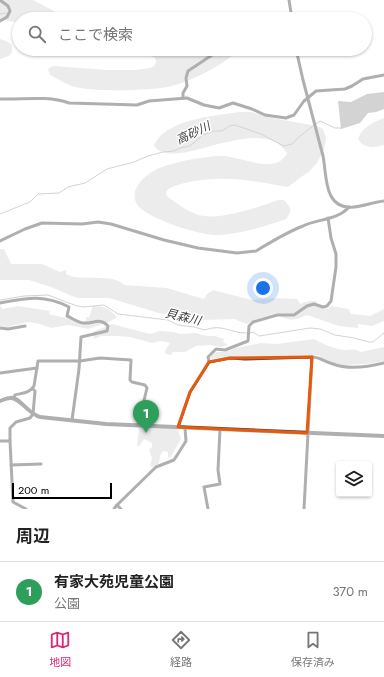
<!DOCTYPE html>
<html lang="ja">
<head>
<meta charset="utf-8">
<style>
  body { margin:0; font-family:Jost,"Noto Sans JP",sans-serif; background:#f2f2f2; color:#222 }
  .controls { position:absolute; right:12px; bottom:12px; display:grid; overflow:hidden; border-radius:4px; box-shadow:0 1px 3px #0004 }
  .controls button { width:36px; height:36px; display:grid; place-items:center; padding:0; border:0; border-bottom:1px solid #e0e0e0; background:#fff; color:#222; font:20px sans-serif }
  .scale { position:absolute; left:12px; bottom:10px; width:100px; box-sizing:border-box; padding-left:4px; border:2px solid #000; border-top:0; font-size:11px; line-height:14px; white-space:nowrap; color:#000; -webkit-text-stroke:3px #fff; paint-order:stroke }
  .you { position:absolute; left:263px; top:288px; width:14px; height:14px; margin:-10px; border:3px solid #fff; border-radius:50%; background:#1a73e8; box-shadow:0 0 0 6px #1a73e833 }
  .badge { display:grid; place-items:center; width:26px; height:26px; border-radius:50%; background:#db2777; color:#fff; font-size:13px; font-weight:700 }
  .pin { position:absolute; translate:-50% -33px; filter:drop-shadow(0 1px 2px #0008) }
  .pin::after { content:''; position:absolute; top:21px; width:14px; height:12px; background:inherit; clip-path:polygon(0 0,100% 0,50% 100%) }
  .list { margin:0; padding:0; list-style:none }
  h2 { display:flex; justify-content:space-between; align-items:center; height:52px; margin:0; padding:0 16px; font-size:17px }
  h2 small { font-size:13px; font-weight:400; color:#767676 }
  .list li { display:grid; grid-template-columns:26px 1fr auto; gap:12px; align-items:center; box-sizing:border-box; height:60px; padding:0 16px; border-top:1px solid #e0e0e0 }
  .list b { display:block; font-size:15px; white-space:nowrap }
  .list p { margin:0; font-size:13px; white-space:nowrap; color:#767676 }
  .list em { font-size:13px; font-style:normal; color:#767676 }
  .icon { flex:none; width:22px; height:22px; fill:none; stroke:currentColor; stroke-width:2; stroke-linecap:round; stroke-linejoin:round }
  .map { position:relative; flex:none; width:384px; height:509px; overflow:hidden }
  .search { position:absolute; background:#fff; box-shadow:0 1px 3px #0004; left:12px; right:12px; top:12px; height:44px; display:flex; align-items:center; gap:10px; box-sizing:border-box; padding:0 14px; border-radius:22px; color:#767676; font-size:15px }
  .sheet { height:112px; background:#fff }
  nav { display:flex; justify-content:space-around; align-items:center; box-sizing:border-box; height:56px; border-top:1px solid #e0e0e0; background:#fff; font-size:11px; color:#767676 }
  nav a { display:grid; justify-items:center; gap:2px }
  nav .on { color:#db2777 }
  .map>svg:first-child { display:block }
</style>
</head>
<body>
<div class="map">
<svg width="384" height="509" viewBox="0 0 384 509">
  <rect width="100%" height="100%" fill="#fff"/>
  <g fill="#d6d6d6">
    <polygon points="0,0 33,0 69,19 19,19 19,23 0,19"/>
    <polygon points="0,39 8,42 12,45 12,52 9,56 0,59"/>
    <path d="M104,49H239C227,64 186,84 167,87C145,91 97,92 75,87C67,85 58,79 50,75L48,69L53,66L108,70H135L150,68L154,66L156,62L155,58L151,56L138,55Z"/>
    <path d="M239,112H251L272,118L317,126L323,129L326,138L324,150L317,163L309,172L304,175L288,187C250,180 219,174 181,184C175,186 168,187 166,193L167,196C176,203 188,212 199,215C219,221 259,207 278,200H284C291,208 293,210 286,219C266,226 243,233 221,235C203,237 152,220 139,207C134,202 133,193 137,187C140,180 149,173 157,169C172,162 209,155 225,156C240,158 262,167 276,163C282,161 285,157 287,153C260,110 171,176 154,145C166,119 214,116 239,112Z"/>
    <path d="M384,118V145C374,148 362,149 358,138C363,127 373,122 384,118Z"/>
    <path d="M0,249H4L11,264H42L60,272L66,270V274C69,275 72,277 75,277C87,279 117,275 124,285L167,288L204,299L207,294L213,290L252,300L278,298L297,299L300,304L310,301H317L316,306L328,309L331,306L349,309L351,314L370,316L384,309V321L372,326L358,324V328L339,326L307,315C293,321 288,322 276,313L252,321L247,324L234,319L201,320L183,313L162,314L109,298H77L51,287L29,280H0Z"/>
    <path d="M0,306H1L2,309L18,306L50,311L49,314L86,323V317H89L93,306C104,306 110,309 117,317L109,322L88,329L68,325L51,328L40,324L28,322L7,327L0,326Z"/>
    <polygon points="112,324 150,334 160,331 173,332 180,334 195,333 206,336 215,336 224,339 223,342 228,345 221,347 210,345 196,346 185,352 173,352 171,355 166,354 165,351 170,343 161,341 152,343 130,337 115,336 101,336 94,339 93,332"/>
    <path d="M314,339C324,344 333,349 345,350C350,350 356,348 360,352L384,347V361L367,364L343,365L332,363L317,355L245,358L230,357L210,359L212,355L216,352H225L236,348L261,343L277,344Z"/>
    <polygon points="139,426 177,428 181,439 170,458 168,457 168,452 163,451 160,456 159,463 153,467 150,466 152,458 149,450 152,447 152,443 144,439 139,446 137,446"/>
  </g>
  <polygon fill="#9d9d9d" points="384,92 384,109 376,112 368,113 360,123 341,129 338,101 351,102 367,94"/>
  <g fill="none" stroke-linecap="round" stroke-linejoin="round">
    <g stroke="#9d9d9d" stroke-width="1">
      <polyline points="0,14 6,13"/>
      <polyline points="316,124 320,121 335,128 342,128"/>
      <polyline points="0,214 30,202 38,194 59,193 68,187 85,183 107,169 134,162 148,156 163,152 174,151 180,148 190,146 203,135 214,131 222,131 229,126 235,125 261,134 284,146 292,144 299,137 313,126"/>
      <path d="M0,300L24,296L48,295L77,306L84,307L104,305L118,314L168,320L178,325L194,327L205,330C222,323 232,334 247,333"/>
      <polyline points="250,333 253,332 259,336 310,328 320,329 335,335 354,338 369,342 373,342 384,333"/>
    </g>
    <g stroke="#4f4f4f" stroke-width="3">
      <polyline points="0,0 8,6 10,11 7,17 0,21"/>
      <polyline points="289,0 292,19"/>
      <path d="M296,49L303,80L323,156C327,175 323,210 354,207C364,206 374,202 384,201"/>
      <polyline points="183,98 183,93 187,86 186,78 188,71 221,49"/>
      <path d="M0,99C23,100 46,95 69,103L137,105L149,101L187,98L204,105L219,108L233,103L252,109L265,115L286,118L294,115L304,101L316,91L345,89L352,86L363,79L384,75"/>
      <path d="M0,241L25,229L42,223L82,224L98,222L111,224L164,240L198,248L237,253L256,251C271,242 287,232 303,226C317,219 338,220 349,207"/>
      <path d="M0,303C27,298 44,294 69,307L67,316C72,318 77,322 83,323C93,324 100,317 108,326L107,331L81,337L79,369L72,420"/>
      <polyline points="0,328 8,329 25,326"/>
      <polyline points="209,362 208,357 216,349 225,350 248,341 249,326 253,322 277,315 294,315 307,306 314,304 323,307 327,306 331,301 336,267 336,254 331,238 328,218"/>
      <polyline points="0,373 37,368"/>
      <path d="M14,398L15,395C22,393 30,393 34,386L38,361H80L100,358L131,360L130,380L132,382L145,385L147,388L138,425"/>
      <path d="M178,427L190,392L209,362L230,358L245,359L312,357C320,357 325,362 333,364C349,370 368,367 384,363"/>
      <polyline points="0,441 10,441 10,428 16,422 30,418 33,414 35,391 33,389"/>
      <polyline points="10,441 13,502 26,509"/>
      <polyline points="11,465 41,464"/>
      <polyline points="117,505 121,509"/>
      <polyline points="114,509 117,505 156,467 174,460 186,441 185,428"/>
      <polyline points="208,509 204,487 220,484 218,470 220,429"/>
      <polyline points="304,509 312,357"/>
    </g>
    <path stroke="#4f4f4f" stroke-width="4" d="M0,401C3,400 7,398 10,398C19,396 28,414 40,417L106,424L384,436"/>
  </g>
  <path d="M0 0H384V509H0ZM312,357L307,433L178,427L190,392L209,362L230,358Z" fill="#fff" fill-opacity=".55" fill-rule="evenodd"/>
  <path fill="none" stroke="#e8590c" stroke-width="3" stroke-linejoin="round" d="M312,357L307,433L178,427L190,392L209,362L230,358Z"/>
  <g text-anchor="middle" stroke-width="3" stroke-linejoin="round" paint-order="stroke">
    <g font-size="12" font-style="italic" fill="#3e3e3e" stroke="#fff">
      <text transform="translate(193 133) rotate(-25)" y="4">高砂川</text>
      <text transform="translate(183 317) rotate(13)" y="4">貝森川</text>
    </g>
  </g>
</svg>
<div class="controls">
<button><svg class="icon" aria-label="layers" viewBox="0 0 24 24"><path d="M12 4l9 5-9 5-9-5zM3 14l9 5 9-5"/></svg></button>
</div>
<div class="scale">200 m</div>
<div class="you"></div>
<div class="pin badge" style="left:146px;top:433px;background:#2e9e5b">1</div>
<div class="search"><svg class="icon" aria-label="search" viewBox="0 0 24 24"><circle cx="10" cy="10" r="6"/><path d="M15 15l6 6"/></svg>ここで検索</div>
</div>
<section class="sheet">
<h2>周辺<small></small></h2>
<ul class="list">
<li><span class="badge" style="background:#2e9e5b">1</span><div><b>有家大苑児童公園</b><p>公園</p></div><em>370 m</em></li>
</ul>
</section>
<nav>
<a class="on"><svg class="icon" aria-label="map" viewBox="0 0 24 24"><path d="M3 6l6-2 6 2 6-2v14l-6 2-6-2-6 2zM9 4v14M15 6v14"/></svg>地図</a>
<a><svg class="icon" aria-label="directions" viewBox="0 0 24 24"><path d="M12 3l9 9-9 9-9-9zM9 14v-3h6M13 9l2 2-2 2"/></svg>経路</a>
<a><svg class="icon" aria-label="saved" viewBox="0 0 24 24"><path d="M7 4h10v16l-5-4-5 4z"/></svg>保存済み</a>
</nav>
</body>
</html>
